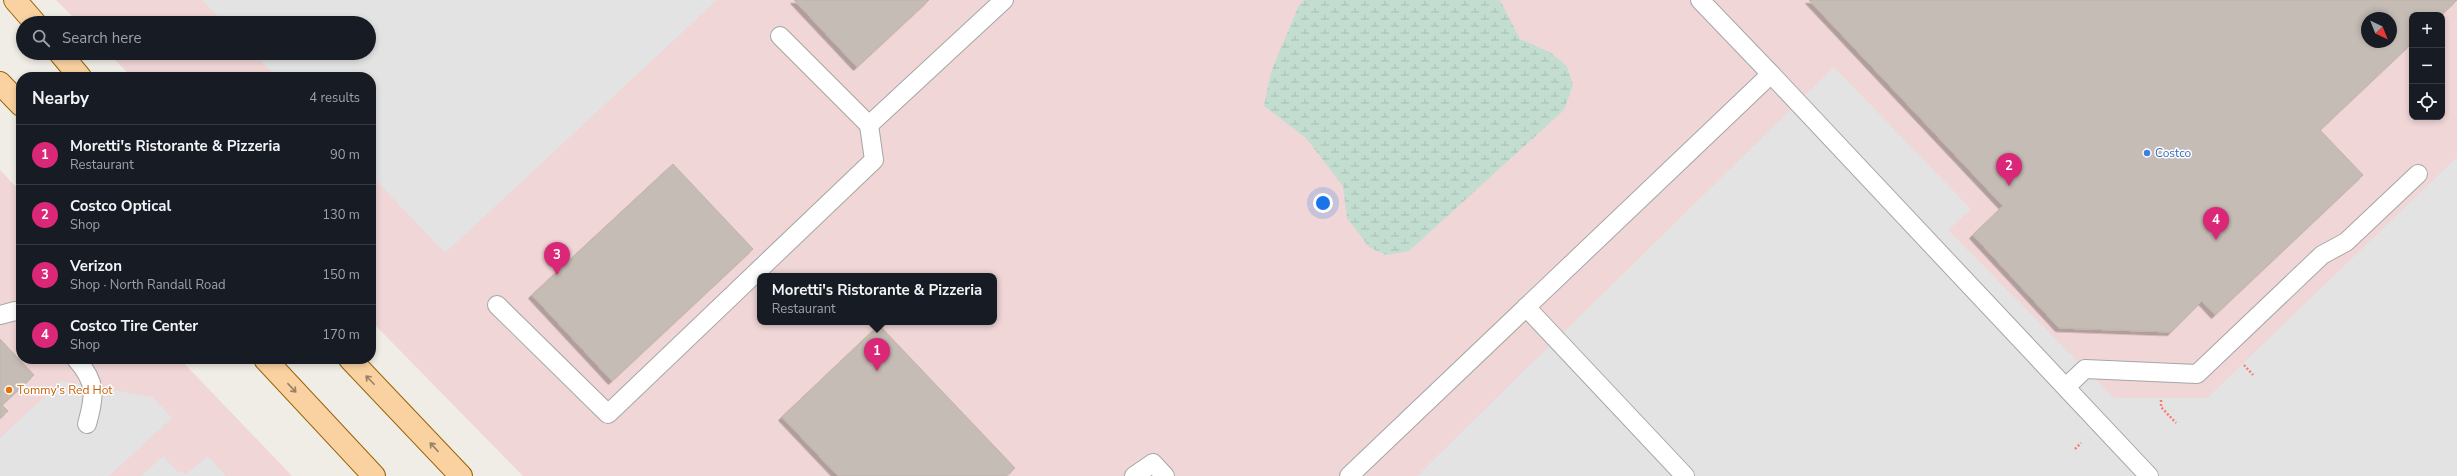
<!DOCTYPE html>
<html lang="en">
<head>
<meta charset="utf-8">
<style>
  body { margin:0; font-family:"Nunito Sans",sans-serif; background:#242831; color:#f1f3f6 }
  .controls { position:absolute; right:12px; top:12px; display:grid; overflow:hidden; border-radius:8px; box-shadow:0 2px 6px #0003 }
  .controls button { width:36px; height:36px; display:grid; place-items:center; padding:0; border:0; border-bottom:1px solid #363941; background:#171b24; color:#f1f3f6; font:20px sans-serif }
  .compass { position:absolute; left:2361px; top:12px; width:36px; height:36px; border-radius:50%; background:#171b24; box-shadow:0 2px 6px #0003; rotate:137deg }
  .you { position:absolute; left:1323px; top:203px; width:14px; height:14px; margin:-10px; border:3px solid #fff; border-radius:50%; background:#1a73e8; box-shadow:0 0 0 6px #1a73e833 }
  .badge { display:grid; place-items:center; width:26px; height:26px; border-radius:50%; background:#db2777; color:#fff; font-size:13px; font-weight:700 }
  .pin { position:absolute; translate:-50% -33px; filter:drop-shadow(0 1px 2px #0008) }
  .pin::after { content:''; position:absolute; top:21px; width:14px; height:12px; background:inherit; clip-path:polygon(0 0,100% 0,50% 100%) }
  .popup { position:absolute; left:757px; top:273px; width:240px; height:52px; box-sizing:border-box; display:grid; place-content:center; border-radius:8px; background:#171b24; filter:drop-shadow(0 1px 3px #0005); font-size:13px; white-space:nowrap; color:#9ea1a6 }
  .popup b { font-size:15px; color:#f1f3f6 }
  .popup::after { content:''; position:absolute; left:50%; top:100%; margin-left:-8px; border:8px solid transparent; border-top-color:#171b24 }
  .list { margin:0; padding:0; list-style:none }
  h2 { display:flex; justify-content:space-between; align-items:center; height:52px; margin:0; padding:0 16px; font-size:17px }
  h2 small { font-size:13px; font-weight:400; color:#9ea1a6 }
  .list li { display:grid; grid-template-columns:26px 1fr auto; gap:12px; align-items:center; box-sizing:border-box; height:60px; padding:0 16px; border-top:1px solid #363941 }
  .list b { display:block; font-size:15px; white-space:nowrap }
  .list p { margin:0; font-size:13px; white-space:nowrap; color:#9ea1a6 }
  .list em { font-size:13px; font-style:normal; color:#9ea1a6 }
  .icon { flex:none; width:22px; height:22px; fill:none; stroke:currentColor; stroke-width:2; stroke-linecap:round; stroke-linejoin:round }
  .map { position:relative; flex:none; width:2457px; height:476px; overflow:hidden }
  .search { position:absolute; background:#171b24; box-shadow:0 2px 6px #0003; left:16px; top:16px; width:360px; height:44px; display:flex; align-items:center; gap:10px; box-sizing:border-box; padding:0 14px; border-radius:22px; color:#9ea1a6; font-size:15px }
  .panel { position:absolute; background:#171b24; box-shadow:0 2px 6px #0003; left:16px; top:72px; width:360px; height:292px; border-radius:16px }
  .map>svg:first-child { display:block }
</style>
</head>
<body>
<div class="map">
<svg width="2457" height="476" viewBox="0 0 2457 476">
  <defs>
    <pattern id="wetland-marsh" width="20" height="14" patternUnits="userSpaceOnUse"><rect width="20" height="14" fill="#c3ded1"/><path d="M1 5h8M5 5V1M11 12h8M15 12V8" fill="none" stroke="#a7beb3"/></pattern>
    <filter id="shadow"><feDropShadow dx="-3.5" dy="3.5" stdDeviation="0" flood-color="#0004"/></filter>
  </defs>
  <rect width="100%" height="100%" fill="#f0ede6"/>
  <g fill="#f0d6d6" fill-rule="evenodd">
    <path d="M56,0H2457V476H523L371,321V77H132L108,53H369V23H79ZM2412,15H2442V117H2412ZM2367,18H2391V42H2367ZM760,276H994V322H760Z"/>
    <polygon points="0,170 21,192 21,359 180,359 292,476 0,476"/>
  </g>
  <polygon fill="url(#wetland-marsh)" points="1305,0 1500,0 1520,39 1550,52 1567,66 1573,85 1564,110 1409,251 1386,255 1369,247 1347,218 1343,186 1306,138 1264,106 1271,72 1299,5"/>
  <g fill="#e3e3e3">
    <polygon points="202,0 717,0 445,253 371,175 371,77 277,77 253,53 369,53 369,23 225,23"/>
    <polygon points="1834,67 1971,209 1948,230 2114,398 2207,398 2457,157 2457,476 1417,476"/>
    <polygon points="61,381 153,397 172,418 109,476 0,476 0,438"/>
    <polygon points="163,456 177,471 186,474 208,456 226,476 141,476"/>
  </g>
  <g fill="#c5bcb5" stroke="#c2b3a8" fill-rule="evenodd" filter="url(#shadow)">
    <polygon points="794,0 929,0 857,67"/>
    <path d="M1809,0H2457L2441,15H2412V43L2320,130L2363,175L2215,315L2202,301L2171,332L2059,328L1973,235L2003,206ZM2367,18H2391V42H2367Z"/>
    <polygon points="673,164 753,249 612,381 532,295"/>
    <polygon points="879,325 1015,468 1006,476 838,476 782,417"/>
    <polygon points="0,339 34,375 2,405 8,411 0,418"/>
  </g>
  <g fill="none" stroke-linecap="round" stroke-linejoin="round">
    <defs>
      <g id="lane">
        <polyline points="780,36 869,125 1004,0"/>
        <polyline points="1771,74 2149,476"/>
        <polyline points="497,305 608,414 874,160 869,125"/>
        <polyline points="1526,307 1685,476"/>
        <polyline points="0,315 15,311 21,312"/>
        <path d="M76,359C97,382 95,396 87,424"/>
        <polyline points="2066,387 2085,369 2197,374 2322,255 2346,242 2418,174"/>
        <polyline points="1134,476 1153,463 1165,476"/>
        <polyline points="1349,476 1771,74 1700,0"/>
      </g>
      <g id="primary">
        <polyline points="15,0 35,23"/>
        <polyline points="60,53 80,77"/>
        <polyline points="0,83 21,105"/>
        <polyline points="265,359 374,476"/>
        <polyline points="350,359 461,476"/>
      </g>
    </defs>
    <use href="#lane" stroke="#a6a6a6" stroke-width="20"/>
    <use href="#primary" stroke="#986503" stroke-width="24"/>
    <g stroke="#f87c6f" stroke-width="2.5" stroke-dasharray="2 2" stroke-linecap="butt">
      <polyline points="2244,365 2253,375"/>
      <polyline points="2161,400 2161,407 2176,423"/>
      <polyline points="2075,449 2081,443"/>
    </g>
    <use href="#lane" stroke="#fff" stroke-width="18"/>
    <use href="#primary" stroke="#fad2a1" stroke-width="22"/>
  </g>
  <defs><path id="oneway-shaft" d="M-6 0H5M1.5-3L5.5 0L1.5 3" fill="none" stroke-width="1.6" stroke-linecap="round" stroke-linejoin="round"/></defs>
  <g stroke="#978166">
    <use href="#oneway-shaft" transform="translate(370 380) rotate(-135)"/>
    <use href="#oneway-shaft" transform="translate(292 388) rotate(47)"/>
    <use href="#oneway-shaft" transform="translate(434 447) rotate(-133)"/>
  </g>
  <circle fill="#3f7fe0" stroke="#fff" stroke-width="1.5" cx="2147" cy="153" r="4"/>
  <circle fill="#e8710a" stroke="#fff" stroke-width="1.5" cx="9" cy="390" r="4"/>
  <g text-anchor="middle" stroke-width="3" stroke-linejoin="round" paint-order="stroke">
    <g font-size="12" fill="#366cbe" stroke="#fff" text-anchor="start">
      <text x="2155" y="157">Costco</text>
    </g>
    <g font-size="12" fill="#c56008" stroke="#fff" text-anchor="start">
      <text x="17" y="394">Tommy's Red Hot</text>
    </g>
  </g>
</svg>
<div class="controls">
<button>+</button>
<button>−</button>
<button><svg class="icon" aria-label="locate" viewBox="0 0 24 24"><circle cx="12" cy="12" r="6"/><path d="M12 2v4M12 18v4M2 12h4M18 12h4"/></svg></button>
</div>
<svg class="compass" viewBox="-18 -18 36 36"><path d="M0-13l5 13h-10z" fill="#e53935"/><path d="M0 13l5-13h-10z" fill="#9ea1a6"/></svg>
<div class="you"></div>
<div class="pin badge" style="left:877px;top:371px">1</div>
<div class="popup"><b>Moretti's Ristorante &amp; Pizzeria</b>Restaurant</div>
<div class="pin badge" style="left:2009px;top:186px">2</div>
<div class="pin badge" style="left:557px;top:275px">3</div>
<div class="pin badge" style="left:2216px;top:240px">4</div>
<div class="search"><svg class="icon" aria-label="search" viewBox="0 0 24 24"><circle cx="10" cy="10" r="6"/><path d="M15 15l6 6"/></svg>Search here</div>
<section class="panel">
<h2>Nearby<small>4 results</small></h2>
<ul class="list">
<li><span class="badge">1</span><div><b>Moretti's Ristorante &amp; Pizzeria</b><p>Restaurant</p></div><em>90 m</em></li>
<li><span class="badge">2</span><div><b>Costco Optical</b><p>Shop</p></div><em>130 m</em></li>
<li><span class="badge">3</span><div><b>Verizon</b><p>Shop · North Randall Road</p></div><em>150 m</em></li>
<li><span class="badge">4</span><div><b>Costco Tire Center</b><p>Shop</p></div><em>170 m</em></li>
</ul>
</section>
</div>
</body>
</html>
